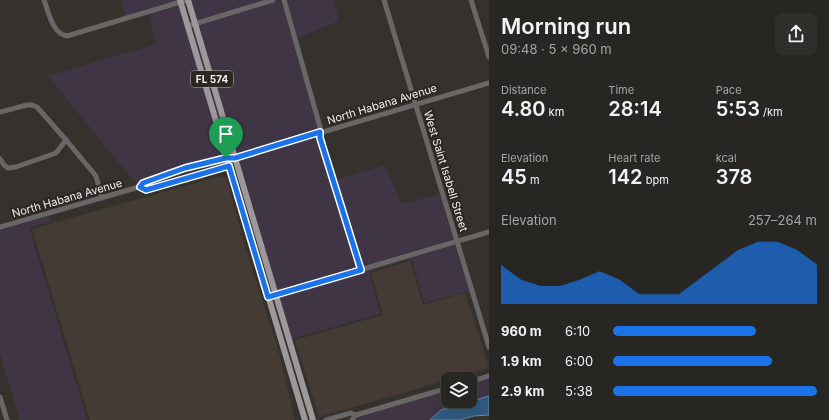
<!DOCTYPE html>
<html lang="en">
<head>
<meta charset="utf-8">
<style>
  body { margin:0; font-family:Inter,sans-serif; background:#302e2a; color:#f1f3f6; height:100vh; display:flex; flex-direction:column; font-size:15px; white-space:nowrap }
  * { box-sizing:border-box; margin:0 }
  p { font-size:13px; color:#a5a5a5 }
  .icon { flex:none; width:22px; height:22px; fill:none; stroke:currentColor; stroke-width:2; stroke-linecap:round; stroke-linejoin:round }
  .map { position:relative; flex:1; overflow:hidden }
  .side { display:flex; flex-direction:column; background:#282622; width:340px }
  .side>* { flex:none }
  .buttons { position:absolute; left:441px; top:372px; display:grid; gap:8px }
  .buttons a { display:grid; place-items:center; width:36px; height:36px; border-radius:8px; background:#282622; box-shadow:0 4px 16px #0002,0 0 0 1px #444340; font-size:20px }
  .pin { position:absolute; display:grid; place-items:center; width:34px; height:34px; color:#fff; margin:-41px -17px; border-radius:50% 50% 50% 0; rotate:-45deg; box-shadow:0 0 4px #0007 }
  .pin .icon { rotate:45deg }
  .round { display:grid; place-items:center; flex:none; width:42px; height:42px; border-radius:8px; background:#302e2a }
  .headline { display:flex; align-items:center; justify-content:space-between; height:68px; padding:0 12px }
  h1 { font-size:22px; font-weight:600; line-height:30px }
  .stats { display:grid; grid-template-columns:repeat(3,1fr); gap:6px; height:68px; padding:4px 12px }
  .stats div { display:grid; align-content:center }
  .stats b { font-size:20px; font-weight:600 }
  .stats small { font-size:11px; font-weight:400 }
  .stats p { font-size:11px }
  .chart { height:112px; padding:8px 12px }
  .chart p { display:flex; justify-content:space-between }
  .chart svg { width:100%; height:72px; margin-top:4px; fill:#1a73e8; opacity:.7 }
  ul { padding:0 12px; list-style:none; font-size:13px }
  li { display:grid; grid-template-columns:64px 48px 1fr; align-items:center; height:30px }
  li i { height:10px; border-radius:5px; background:#1a73e8 }
  main { display:flex; flex:1; min-height:0 }
  .map>svg:first-child { display:block }
  .commercial { fill:#403545 }
  .built { fill:#443c34 }
  .water { fill:#305a81; stroke:#6a86a1 }
  .lines { fill:none; stroke-linecap:round; stroke-linejoin:round }
  .minor { stroke:#686666; stroke-width:5 }
  .major { stroke:#9d9899; stroke-width:6 }
  .route-casing { stroke:#fff; stroke-width:8 }
  .route { stroke:#1a73e8; stroke-width:5 }
  .labels { text-anchor:middle; dominant-baseline:central; stroke-width:4; stroke-linejoin:round; paint-order:stroke }
  .shield { fill:#2b2824; stroke:#b6b3b0; stroke-width:1 }
  .shield-label { font-size:10px; font-weight:bold; fill:#f1eeec }
  .street-label { font-size:11px; fill:#f1eeec; stroke:#2b2824 }
</style>
</head>
<body>
<main>
<div class="map">
<svg width="489" height="420" viewBox="0 0 489 420">
  <rect width="100%" height="100%" fill="#35322e"/>
  <g class="commercial">
    <path d="M 121,0 L 177,0 L 177,1 L 125,16 Z"/>
    <path d="M 190,0 L 265,0 L 197,21 Z"/>
    <path d="M 281,0 L 318,127 L 318,131 L 237,155 L 198,25 Z"/>
    <path d="M 286,0 L 334,0 L 339,21 L 297,38 Z"/>
    <path d="M 179,5 L 223,156 L 175,169 L 142,180 L 137,185 L 48,76 L 156,44 L 149,14 Z"/>
    <path d="M 191,27 L 193,27 L 232,155 L 228,155 Z"/>
    <path d="M 317,136 L 358,268 L 277,292 L 238,159 Z"/>
    <path d="M 384,165 L 402,204 L 440,194 L 454,241 L 363,267 L 336,180 Z"/>
    <path d="M 49,216 L 50,222 L 31,227 L 30,230 L 87,420 L 20,420 L 0,354 L 0,230 Z"/>
    <path d="M 455,245 L 469,291 L 424,303 L 412,260 L 409,259 L 369,272 L 380,314 L 295,338 L 293,342 L 278,296 Z"/>
    <path d="M 489,378 L 489,396 L 441,410 L 430,420 L 357,420 L 364,415 L 448,391 L 448,401 L 470,401 L 470,384 Z"/>
  </g>
  <g class="built">
    <path d="M 221,176 L 227,178 L 233,202 L 247,253 L 279,353 L 295,420 L 90,420 L 32,229 Z"/>
    <path d="M 410,261 L 423,305 L 465,293 L 489,368 L 319,417 L 295,340 L 383,315 L 371,273 Z"/>
  </g>
  <path class="water" d="M 489,396 L 489,415 L 474,416 L 460,420 L 430,420 L 441,410 Z"/>
  <g class="lines">
    <g class="minor">
      <path d="M 44,0 C 49,13 52,33 67,36 L 187,0"/>
      <path d="M 284,0 L 320,127 L 320,138 L 361,270"/>
      <path d="M 384,0 L 489,347"/>
      <path d="M 471,0 L 489,57"/>
      <path d="M 191,25 L 273,0"/>
      <path d="M 0,112 L 27,105 L 32,105 L 37,107 L 66,140 L 56,153 L 16,167 L 8,168 L 4,165 L 0,159"/>
      <path d="M 66,140 L 96,176 L 102,198"/>
      <path d="M 139,187 L 143,183 L 176,171 L 211,162 L 226,158 L 235,158 L 489,83"/>
      <path d="M 0,227 L 139,187 L 146,190 L 229,166 L 231,163"/>
      <path d="M 268,297 L 489,232"/>
      <path d="M 470,382 L 489,376"/>
      <path d="M 0,397 L 7,420"/>
      <path d="M 326,420 L 351,413 L 356,415"/>
      <path d="M 352,420 L 356,415 L 448,388"/>
    </g>
    <g class="major">
      <path d="M 180,0 L 305,420"/>
      <path d="M 188,0 L 313,420"/>
    </g>
  </g>
  <g class="lines">
    <g class="route-casing">
      <path id="route" d="M 320,132 L 320,138 L 361,270 L 268,297 L 229,166 L 146,190 L 140,187 L 143,183 L 185,168 L 226,158 L 235,158 Z"/>
    </g>
    <use href="#route" class="route"/>
  </g>
  <g class="labels">
    <rect class="shield" x="191" y="71" width="42" height="16" rx="3"/>
    <g class="shield-label">
      <text x="212" y="79">FL 574</text>
    </g>
    <g class="street-label">
      <text transform="translate(382 104) rotate(-17)">North Habana Avenue</text>
      <text transform="translate(446 171) rotate(73)">West Saint Isabell Street</text>
      <text transform="translate(67 198) rotate(-16)">North Habana Avenue</text>
    </g>
  </g>
</svg>
<div class="buttons">
<a><svg class="icon" aria-label="layers" viewBox="0 0 24 24"><path d="M12 4l9 5-9 5-9-5zM3 14l9 5 9-5"/></svg></a>
</div>
<div class="pin" style="left:226px;top:158px;background:#1e9e55"><svg class="icon" aria-label="arrive" viewBox="0 0 24 24"><path d="M6 21V4h12l-3 4 3 4H6"/></svg></div>
</div>
<section class="side">
<div class="headline"><div><h1>Morning run</h1><p>09:48 · 5 × 960 m</p></div><a class="round"><svg class="icon" aria-label="share" viewBox="0 0 24 24"><path d="M12 15V3M7 8l5-5 5 5M5 13v7h14v-7"/></svg></a></div>
<div class="stats">
<div><p>Distance</p><b>4.80<small> km</small></b></div>
<div><p>Time</p><b>28:14</b></div>
<div><p>Pace</p><b>5:53<small> /km</small></b></div>
</div>
<div class="stats">
<div><p>Elevation</p><b>45<small> m</small></b></div>
<div><p>Heart rate</p><b>142<small> bpm</small></b></div>
<div><p>kcal</p><b>378</b></div>
</div>
<div class="chart"><p><span>Elevation</span>257–264 m</p>
<svg viewBox="0 0 160 44" preserveAspectRatio="none"><path d="M0 44V20L10 29L20 33L30 33L40 29L50 24L60 29L70 38L80 38L90 38L100 29L110 20L120 11L130 6L140 6L150 11L160 20V44z"/></svg>
</div>
<ul>
<li><b>960 m</b>6:10<i style="width:70%"></i></li>
<li><b>1.9 km</b>6:00<i style="width:78%"></i></li>
<li><b>2.9 km</b>5:38<i style="width:100%"></i></li>
</ul>
</section>
</main>
</body>
</html>
